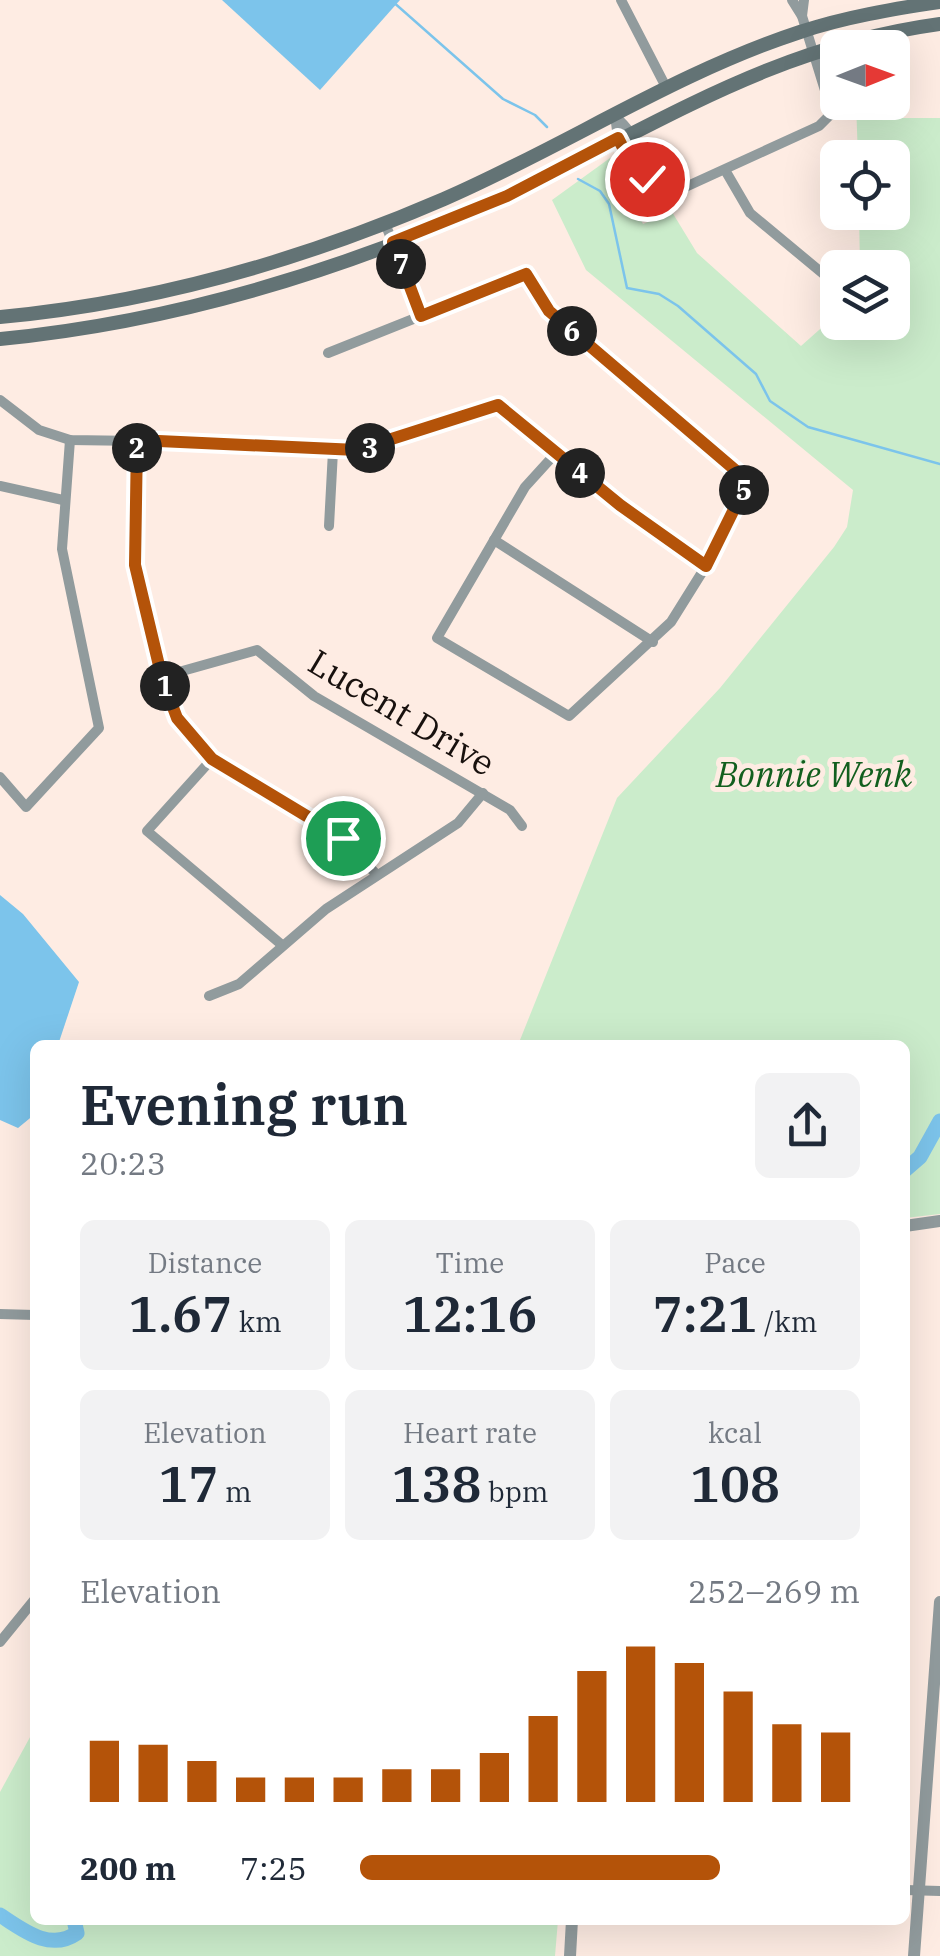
<!DOCTYPE html>
<html lang="en">
<head>
<meta charset="utf-8">
<style>
  body { margin:0; font-family:"IBM Plex Serif",serif; background:#f2f2f3; color:#1f2937; height:100vh; display:flex; flex-direction:column; font-size:38px; white-space:nowrap }
  * { box-sizing:border-box; margin:0 }
  p { font-size:32px; color:#747a83 }
  .icon { flex:none; width:55px; height:55px; fill:none; stroke:currentColor; stroke-width:2; stroke-linecap:round; stroke-linejoin:round }
  .map { position:relative; flex:1; overflow:hidden }
  .details { position:absolute; left:30px; top:1040px; width:880px; height:885px; display:flex; flex-direction:column; background:#fff; border-radius:15px; box-shadow:0 10px 40px #0002 }
  .details>* { flex:none }
  .needle { width:65px; rotate:89deg }
  .buttons { position:absolute; left:820px; top:30px; display:grid; gap:20px }
  .buttons a { display:grid; place-items:center; width:90px; height:90px; border-radius:15px; background:#fff; box-shadow:0 10px 40px #0002; font-size:50px }
  .pin { position:absolute; display:grid; place-items:center; width:85px; height:85px; color:#fff; margin:-42px; border:5px solid #fff; border-radius:50%; box-shadow:0 2px 10px #0007 }
  .km { position:absolute; width:50px; height:50px; margin:-25px; border-radius:50%; background:#222; color:#fff; font-size:28px; line-height:50px; text-align:center }
  .round { display:grid; place-items:center; flex:none; width:105px; height:105px; border-radius:15px; background:#f2f2f3 }
  .headline { display:flex; align-items:center; justify-content:space-between; height:170px; padding:0 50px }
  h1 { font-size:55px; font-weight:600; line-height:75px }
  .figures { display:grid; grid-template-columns:repeat(3,1fr); gap:15px; height:170px; padding:10px 50px }
  .figures div { display:grid; align-content:center; border-radius:15px; background:#f2f2f3; text-align:center }
  .figures b { font-size:50px; font-weight:600 }
  .figures small { font-size:28px; font-weight:400 }
  .figures p { font-size:28px }
  .chart { height:280px; padding:20px 50px }
  .chart p { display:flex; justify-content:space-between }
  .chart svg { width:100%; height:180px; margin-top:10px; stroke:#b45309; stroke-width:6 }
  ul { padding:0 50px; list-style:none; font-size:32px }
  li { display:grid; grid-template-columns:160px 120px 1fr; align-items:center; height:75px }
  li i { height:25px; border-radius:12px; background:#b45309 }
  .map>svg:first-child { display:block }
  .green { fill:#cbeccb }
  .water { fill:#7cc4eb }
  .lines { fill:none; stroke-linecap:round; stroke-linejoin:round }
  .stream { stroke:#7cc4eb; stroke-width:2.5 }
  .river { stroke:#7cc4eb; stroke-width:15 }
  .minor { stroke:#919b9d; stroke-width:10 }
  .tertiary { stroke:#919b9d; stroke-width:12 }
  .secondary { stroke:#637375; stroke-width:14 }
  .route-casing { stroke:#fff; stroke-width:20 }
  .route { stroke:#b45309; stroke-width:12 }
  .labels { text-anchor:middle; dominant-baseline:central; stroke-width:10; stroke-linejoin:round; paint-order:stroke }
  .street-label { font-size:35px; fill:#18110e; stroke:#feece3 }
  .park-label { font-size:35px; font-style:italic; fill:#125f1e; stroke:#feece3 }
</style>
</head>
<body>
<div class="map">
<svg width="940" height="1956" viewBox="0 0 940 1956">
  <rect width="100%" height="100%" fill="#feece3"/>
  <g class="green">
    <path d="M 856,103 L 892,103 L 896,118 L 940,118 L 940,1214 L 905,1218 L 905,1045 L 518,1045 L 617,798 L 720,688 L 834,547 L 847,527 L 853,490 L 586,270 L 552,200 L 610,158 L 643,224 L 672,212 L 697,253 L 801,346 L 837,314 L 838,322 L 892,322 L 892,268 L 860,267 L 859,213 L 892,212 L 892,158 L 858,157 Z"/>
    <path d="M 35,1728 L 35,1920 L 558,1920 L 555,1956 L 0,1956 L 0,1792 Z"/>
  </g>
  <g class="water">
    <path d="M 222,0 L 400,0 L 320,90 Z"/>
    <path d="M 0,895 L 23,914 L 79,982 L 58,1045 L 35,1045 L 35,1114 L 18,1128 L 0,1120 Z"/>
  </g>
  <g class="lines">
    <g class="stream">
      <path d="M 391,0 L 503,99 L 535,115 L 547,127"/>
      <path d="M 578,179 L 600,191 L 609,204 L 627,288 L 659,294 L 678,306 L 756,374 L 770,401 L 808,427 L 940,464"/>
    </g>
    <g class="river">
      <path d="M 905,1170 L 920,1157 L 940,1121"/>
      <path d="M 0,1915 C 23,1930 50,1952 77,1933 L 74,1920"/>
    </g>
    <g class="minor">
      <path d="M 621,0 L 667,89"/>
      <path d="M 802,16 L 804,0"/>
      <path d="M 615,115 L 618,138 L 657,200 L 819,126 L 832,113 L 802,16 L 792,0"/>
      <path d="M 615,116 C 633,133 648,154 647,179"/>
      <path d="M 725,170 L 750,213 L 833,282 L 827,289"/>
      <path d="M 385,223 L 421,316"/>
      <path d="M 328,353 L 526,274 L 549,311 L 748,481 L 706,566 L 671,622 L 569,716 L 437,638 L 525,487 L 555,454"/>
      <path d="M 0,400 L 39,430 L 70,440 L 207,442 L 333,451 L 385,445 L 498,405 L 620,505 L 706,566"/>
      <path d="M 137,440 L 135,565 L 161,677 L 177,718 L 212,759 L 332,827 L 376,874"/>
      <path d="M 0,486 L 63,500"/>
      <path d="M 329,526 L 333,451"/>
      <path d="M 494,540 L 653,642"/>
      <path d="M 161,677 L 257,650 L 314,696 L 510,810 L 522,826"/>
      <path d="M 212,759 L 147,831 L 282,945"/>
      <path d="M 0,777 L 26,807 L 99,728 L 62,549 L 70,440"/>
      <path d="M 209,996 L 239,984 L 326,909 L 458,823 L 483,793"/>
      <path d="M 0,1314 L 35,1315"/>
      <path d="M 0,1642 L 35,1599"/>
      <path d="M 905,1890 L 940,1891"/>
    </g>
    <g class="tertiary">
      <path d="M 905,1226 L 940,1221"/>
      <path d="M 570,1956 L 572,1920"/>
      <path d="M 914,1956 L 940,1602"/>
    </g>
    <g class="secondary">
      <path d="M 0,317 C 153,303 303,260 444,199 C 564,147 675,73 800,32 C 845,17 893,9 940,2"/>
      <path d="M 0,339 C 175,322 348,269 507,196 C 657,126 770,47 940,24"/>
    </g>
  </g>
  <g class="lines">
    <g class="route-casing">
      <path id="route" d="M 343,838 L 212,759 L 177,718 L 162,678 L 135,565 L 137,440 L 357,450 L 498,405 L 620,505 L 706,566 L 748,481 L 549,311 L 526,274 L 421,316 L 393,242 L 507,196 L 618,138 L 636,173 L 647,179"/>
    </g>
    <use href="#route" class="route"/>
  </g>
  <g class="labels">
    <g class="street-label">
      <text transform="translate(402 712) rotate(31)">Lucent Drive</text>
    </g>
    <g class="park-label">
      <text x="814" y="774">Bonnie Wenk</text>
    </g>
  </g>
</svg>
<div class="buttons">
<a><svg class="needle" viewBox="-14 -14 28 28"><path d="M0-13l5 13h-10z" fill="#e53935"/><path d="M0 13l5-13h-10z" fill="#747a83"/></svg></a>
<a><svg class="icon" aria-label="locate" viewBox="0 0 24 24"><circle cx="12" cy="12" r="6"/><path d="M12 2v4M12 18v4M2 12h4M18 12h4"/></svg></a>
<a><svg class="icon" aria-label="layers" viewBox="0 0 24 24"><path d="M12 4l9 5-9 5-9-5zM3 14l9 5 9-5"/></svg></a>
</div>
<div class="pin" style="left:343px;top:838px;background:#1e9e55"><svg class="icon" aria-label="arrive" viewBox="0 0 24 24"><path d="M6 21V4h12l-3 4 3 4H6"/></svg></div>
<div class="pin" style="left:647px;top:179px;background:#d93025"><svg class="icon" aria-label="check" viewBox="0 0 24 24"><path d="M5 12l5 5 9-10"/></svg></div>
<b class="km" style="left:165px;top:686px">1</b>
<b class="km" style="left:137px;top:448px">2</b>
<b class="km" style="left:370px;top:448px">3</b>
<b class="km" style="left:580px;top:473px">4</b>
<b class="km" style="left:744px;top:490px">5</b>
<b class="km" style="left:572px;top:331px">6</b>
<b class="km" style="left:401px;top:264px">7</b>
<section class="details">
<div class="headline"><div><h1>Evening run</h1><p>20:23</p></div><a class="round"><svg class="icon" aria-label="share" viewBox="0 0 24 24"><path d="M12 15V3M7 8l5-5 5 5M5 13v7h14v-7"/></svg></a></div>
<div class="figures">
<div><p>Distance</p><b>1.67<small> km</small></b></div>
<div><p>Time</p><b>12:16</b></div>
<div><p>Pace</p><b>7:21<small> /km</small></b></div>
</div>
<div class="figures">
<div><p>Elevation</p><b>17<small> m</small></b></div>
<div><p>Heart rate</p><b>138<small> bpm</small></b></div>
<div><p>kcal</p><b>108</b></div>
</div>
<div class="chart"><p><span>Elevation</span>252–269 m</p>
<svg viewBox="0 0 160 44" preserveAspectRatio="none"><path d="M5 44V29M15 44V30M25 44V34M35 44V38M45 44V38M55 44V38M65 44V36M75 44V36M85 44V32M95 44V23M105 44V12M115 44V6M125 44V10M135 44V17M145 44V25M155 44V27"/></svg>
</div>
<ul>
<li><b>200 m</b>7:25<i style="width:72%"></i></li>
</ul>
</section>
</div>
</body>
</html>
